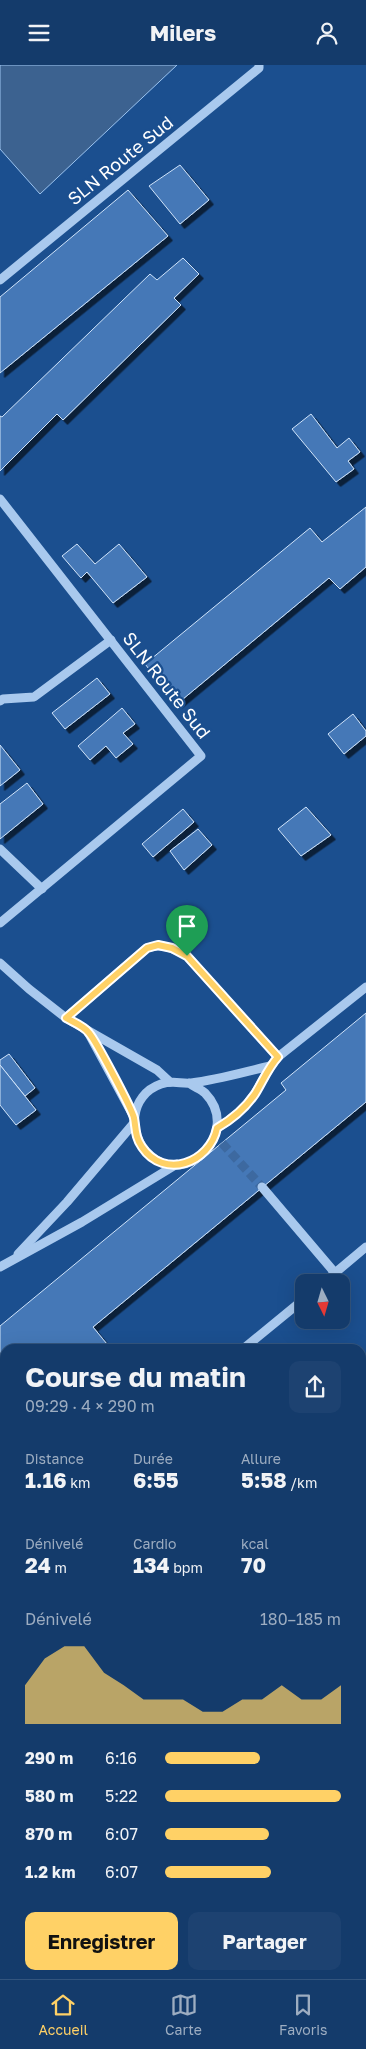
<!DOCTYPE html>
<html lang="fr">
<head>
<meta charset="utf-8">
<style>
  body { margin:0; font-family:"Golos Text",sans-serif; background:#1d4271; color:#f1f3f6; height:100vh; display:flex; flex-direction:column; font-size:19px; white-space:nowrap }
  * { box-sizing:border-box; margin:0 }
  p { font-size:16px; color:#9dadc1 }
  .icon { flex:none; width:28px; height:28px; fill:none; stroke:currentColor; stroke-width:2; stroke-linecap:round; stroke-linejoin:round }
  .map { position:relative; flex:1; overflow:hidden }
  .panel { position:absolute; left:0px; top:1279px; width:366px; height:636px; display:flex; flex-direction:column; background:#143b6b; border-radius:15px 15px 0 0; box-shadow:0 5px 20px #0002,0 0 0 1px #33557e }
  .panel>* { flex:none }
  .needle { width:32px; rotate:175deg }
  .fabs { position:absolute; left:295px; top:1209px; display:grid; gap:10px }
  .fabs a { display:grid; place-items:center; width:55px; height:55px; border-radius:10px; background:#143b6b; box-shadow:0 5px 20px #0002,0 0 0 1px #33557e; font-size:25px }
  .pin { position:absolute; display:grid; place-items:center; width:42px; height:42px; color:#fff; margin:-51px -21px; border-radius:50% 50% 50% 0; rotate:-45deg; box-shadow:0 0 5px #0007 }
  .pin .icon { rotate:45deg }
  .round { display:grid; place-items:center; flex:none; width:52px; height:52px; border-radius:10px; background:#1d4271 }
  .head { display:flex; align-items:center; justify-content:space-between; height:85px; padding:0 25px }
  h1 { font-size:28px; font-weight:700; line-height:38px }
  .figures { display:grid; grid-template-columns:repeat(3,1fr); gap:8px; height:85px; padding:5px 25px }
  .figures div { display:grid; align-content:center }
  .figures b { font-size:21px; font-weight:700 }
  .figures small { font-size:14px; font-weight:400 }
  .figures p { font-size:14px }
  .chart { height:140px; padding:10px 25px }
  .chart p { display:flex; justify-content:space-between }
  .chart svg { width:100%; height:90px; margin-top:5px; fill:#ffd166; opacity:.7 }
  .primary-button { display:flex; gap:10px; margin-top:auto; padding:10px 25px }
  .primary-button a { flex:1; height:58px; border-radius:10px; background:#ffd166; color:#111; font-size:20px; font-weight:700; line-height:58px; text-align:center }
  .primary-button a+a { background:#1d4271; color:#f1f3f6 }
  ul { padding:0 25px; list-style:none; font-size:16px }
  li { display:grid; grid-template-columns:80px 60px 1fr; align-items:center; height:38px }
  li i { height:12px; border-radius:6px; background:#ffd166 }
  header { display:flex; justify-content:space-between; align-items:center; height:65px; padding:0 25px; background:#143b6b; font-size:22px; font-weight:700 }
  .menu { display:flex; justify-content:space-around; align-items:center; height:70px; border-top:1px solid #33557e; background:#143b6b; font-size:14px; color:#9dadc1 }
  .menu a { display:grid; justify-items:center; gap:2px }
  .menu .selected { color:#ffd166 }
  .map>svg:first-child { display:block }
  .water { fill:#3c6290; stroke:#9cc4f0 }
  .building { fill:#4478b7; stroke:#cfe3fa; filter:url(#shadow) }
  .lines { fill:none; stroke-linecap:round; stroke-linejoin:round }
  .minor-tunnel { stroke:#3d69a0; stroke-width:9; stroke-dasharray:9 4.5; stroke-linecap:butt }
  .minor { stroke:#a9c9ee; stroke-width:9 }
  .route-casing { stroke:#fff; stroke-width:10 }
  .route { stroke:#ffd166; stroke-width:6 }
  .labels { text-anchor:middle; dominant-baseline:central; stroke-width:4.5; stroke-linejoin:round; paint-order:stroke }
  .street-label { font-size:18px; fill:#fff; stroke:#1b4f8f }
</style>
</head>
<body>
<header><svg class="icon" aria-label="menu" viewBox="0 0 24 24"><path d="M4 6h16M4 12h16M4 18h16"/></svg>Milers<svg class="icon" aria-label="person" viewBox="0 0 24 24"><circle cx="12" cy="8" r="4"/><path d="M4 21q1-7 8-7t8 7"/></svg></header>
<div class="map">
<svg width="366" height="1914" viewBox="0 0 366 1914">
  <defs>
    <filter id="shadow"><feDropShadow dx="4.5" dy="4.5" stdDeviation="0" flood-color="#0009"/></filter>
  </defs>
  <rect width="100%" height="100%" fill="#1b4f8f"/>
  <path class="water" d="M 0,0 L 177,0 L 40,129 L 0,84 Z"/>
  <g class="building">
    <path d="M 180,100 L 209,135 L 180,159 L 149,121 Z"/>
    <path d="M 128,125 L 168,171 L 0,308 L 0,232 Z"/>
    <path d="M 183,193 L 199,209 L 174,233 L 181,240 L 63,355 L 57,349 L 0,406 L 0,351 L 2,352 L 150,209 L 157,215 Z"/>
    <path d="M 311,349 L 337,383 L 349,373 L 360,387 L 348,396 L 354,404 L 336,417 L 292,364 Z"/>
    <path d="M 366,442 L 366,502 L 340,524 L 329,513 L 177,639 L 145,599 L 310,463 L 322,477 Z"/>
    <path d="M 77,479 L 95,499 L 119,479 L 147,512 L 113,538 L 87,507 L 81,513 L 62,491 Z"/>
    <path d="M 97,613 L 110,629 L 65,664 L 52,648 Z"/>
    <path d="M 122,643 L 135,659 L 123,668 L 133,679 L 116,693 L 106,681 L 90,695 L 78,681 Z"/>
    <path d="M 353,649 L 366,666 L 366,671 L 344,689 L 328,669 Z"/>
    <path d="M 0,680 L 20,705 L 0,721 Z"/>
    <path d="M 27,718 L 43,739 L 0,774 L 0,739 Z"/>
    <path d="M 306,742 L 331,770 L 301,791 L 278,764 Z"/>
    <path d="M 183,744 L 194,757 L 153,792 L 142,779 Z"/>
    <path d="M 198,764 L 212,780 L 184,805 L 170,786 Z"/>
    <path d="M 366,948 L 366,1037 L 93,1262 L 111,1284 L 5,1284 L 5,1339 L 0,1333 L 0,1261 L 286,1025 L 281,1018 Z"/>
    <path d="M 9,989 L 35,1023 L 25,1031 L 0,1000 L 0,995 Z"/>
    <path d="M 0,1000 L 36,1045 L 16,1060 L 0,1040 Z"/>
    <path d="M 366,1468 L 366,1494 L 361,1489 L 361,1472 Z"/>
    <path d="M 5,1576 L 5,1613 L 0,1607 L 0,1580 Z"/>
    <path d="M 5,1669 L 5,1694 L 0,1688 L 0,1673 Z"/>
  </g>
  <g class="lines">
    <path class="minor-tunnel" d="M 222,1078 L 262,1122"/>
    <g class="minor">
      <path d="M 0,215 L 259,3 L 259,0"/>
      <path d="M 0,434 L 201,691 L 0,858"/>
      <path d="M 0,636 L 3,634 L 34,632 L 111,575"/>
      <path d="M 0,784 L 42,824"/>
      <path d="M 0,898 L 29,924 L 66,953 L 157,1005 L 170,1017"/>
      <path d="M 66,953 L 147,883 C 163,878 173,883 187,891 L 278,992"/>
      <path d="M 88,967 L 134,1052"/>
      <path d="M 189,1018 C 194,1022 201,1024 205,1028 C 242,1066 187,1124 150,1090 C 127,1070 129,1030 161,1019 C 173,1015 181,1019 191,1018 C 217,1015 244,1007 270,1001"/>
      <path d="M 217,1063 C 231,1055 246,1042 255,1028 C 263,1016 268,1003 278,992 L 366,922"/>
      <path d="M 262,1122 L 335,1208"/>
      <path d="M 18,1189 L 67,1137 L 134,1058"/>
      <path d="M 0,1202 L 82,1157 L 177,1099"/>
      <path d="M 323,1218 L 366,1182"/>
      <path d="M 243,1284 L 304,1234"/>
      <path d="M 0,1485 L 5,1481"/>
      <path d="M 361,1563 L 366,1565"/>
      <path d="M 366,1572 L 363,1585 L 366,1589"/>
      <path d="M 0,1627 L 5,1633"/>
      <path d="M 0,1663 L 5,1659"/>
      <path d="M 144,1910 L 147,1914"/>
      <path d="M 312,1910 L 344,1914"/>
      <path d="M 111,1914 L 112,1913"/>
      <path d="M 276,1914 L 288,1910"/>
    </g>
  </g>
  <g class="lines">
    <g class="route-casing">
      <path id="route" d="M 158,880 L 172,883 L 187,891 L 278,992 C 268,1003 263,1016 255,1029 C 246,1042 231,1055 217,1063 C 210,1098 164,1115 142,1082 C 135,1072 136,1064 134,1053 C 132,1044 96,976 89,968 C 84,961 73,957 66,953 L 147,883 Z"/>
    </g>
    <use href="#route" class="route"/>
  </g>
  <g class="labels">
    <g class="street-label">
      <text transform="translate(120 95) rotate(-39)">SLN Route Sud</text>
      <text transform="translate(167 620) rotate(52)">SLN Route Sud</text>
    </g>
  </g>
</svg>
<div class="fabs">
<a><svg class="needle" viewBox="-14 -14 28 28"><path d="M0-13l5 13h-10z" fill="#e53935"/><path d="M0 13l5-13h-10z" fill="#9dadc1"/></svg></a>
</div>
<div class="pin" style="left:187px;top:891px;background:#1e9e55"><svg class="icon" aria-label="arrive" viewBox="0 0 24 24"><path d="M6 21V4h12l-3 4 3 4H6"/></svg></div>
<section class="panel">
<div class="head"><div><h1>Course du matin</h1><p>09:29 · 4 × 290 m</p></div><a class="round"><svg class="icon" aria-label="share" viewBox="0 0 24 24"><path d="M12 15V3M7 8l5-5 5 5M5 13v7h14v-7"/></svg></a></div>
<div class="figures">
<div><p>Distance</p><b>1.16<small> km</small></b></div>
<div><p>Durée</p><b>6:55</b></div>
<div><p>Allure</p><b>5:58<small> /km</small></b></div>
</div>
<div class="figures">
<div><p>Dénivelé</p><b>24<small> m</small></b></div>
<div><p>Cardio</p><b>134<small> bpm</small></b></div>
<div><p>kcal</p><b>70</b></div>
</div>
<div class="chart"><p><span>Dénivelé</span>180–185 m</p>
<svg viewBox="0 0 160 44" preserveAspectRatio="none"><path d="M0 44V25L10 12L20 6L30 6L40 19L50 25L60 32L70 32L80 32L90 38L100 38L110 32L120 32L130 25L140 32L150 32L160 25V44z"/></svg>
</div>
<ul>
<li><b>290 m</b>6:16<i style="width:54%"></i></li>
<li><b>580 m</b>5:22<i style="width:100%"></i></li>
<li><b>870 m</b>6:07<i style="width:59%"></i></li>
<li><b>1.2 km</b>6:07<i style="width:60%"></i></li>
</ul>
<div class="primary-button"><a>Enregistrer</a><a>Partager</a></div>
</section>
</div>
<nav class="menu">
<a class="selected"><svg class="icon" aria-label="home" viewBox="0 0 24 24"><path d="M3 11l9-7 9 7M6 9v11h12V9"/></svg>Accueil</a>
<a><svg class="icon" aria-label="map" viewBox="0 0 24 24"><path d="M3 6l6-2 6 2 6-2v14l-6 2-6-2-6 2zM9 4v14M15 6v14"/></svg>Carte</a>
<a><svg class="icon" aria-label="saved" viewBox="0 0 24 24"><path d="M7 4h10v16l-5-4-5 4z"/></svg>Favoris</a>
</nav>
</body>
</html>
